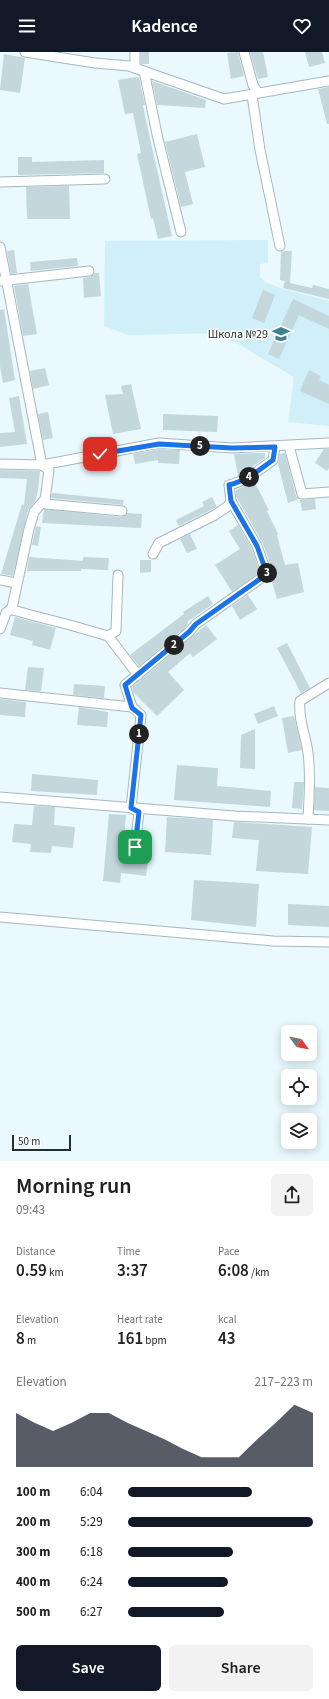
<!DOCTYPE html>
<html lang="en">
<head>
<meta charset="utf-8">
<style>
  body { margin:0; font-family:"Source Sans 3",sans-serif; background:#f2f2f2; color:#202124; height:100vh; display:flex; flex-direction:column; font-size:15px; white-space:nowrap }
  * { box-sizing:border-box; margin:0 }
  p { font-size:13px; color:#757577 }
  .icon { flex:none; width:22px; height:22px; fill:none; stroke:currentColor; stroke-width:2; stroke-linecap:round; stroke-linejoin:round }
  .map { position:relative; height:1109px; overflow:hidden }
  .panel { display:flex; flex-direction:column; background:#fff; flex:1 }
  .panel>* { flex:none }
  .needle { width:26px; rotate:123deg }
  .tools { position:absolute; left:281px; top:973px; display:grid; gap:8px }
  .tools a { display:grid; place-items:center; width:36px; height:36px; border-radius:6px; background:#fff; box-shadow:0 2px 10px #0003; font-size:20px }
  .scale { position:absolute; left:12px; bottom:10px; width:59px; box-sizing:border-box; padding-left:4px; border:2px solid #262e30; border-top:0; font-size:11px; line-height:14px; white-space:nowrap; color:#262e30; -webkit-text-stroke:3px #fff; paint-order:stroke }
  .pin { position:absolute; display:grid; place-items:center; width:34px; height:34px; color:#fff; margin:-17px; border-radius:8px; box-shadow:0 2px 6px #0006 }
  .km { position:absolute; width:20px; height:20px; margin:-10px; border-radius:50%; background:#222; color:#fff; font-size:11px; line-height:20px; text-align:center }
  .round { display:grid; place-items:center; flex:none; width:42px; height:42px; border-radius:6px; background:#f2f2f2 }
  .overview { display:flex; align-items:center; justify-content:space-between; height:68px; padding:0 16px }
  h1 { font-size:22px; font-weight:600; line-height:30px }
  .figures { display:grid; grid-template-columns:repeat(3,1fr); gap:6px; height:68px; padding:4px 16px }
  .figures div { display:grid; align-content:center }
  .figures b { font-size:17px; font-weight:600 }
  .figures small { font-size:11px; font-weight:400 }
  .figures p { font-size:11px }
  .chart { height:112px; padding:8px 16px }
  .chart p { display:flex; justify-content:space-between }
  .chart svg { width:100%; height:72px; margin-top:4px; fill:#111827; opacity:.7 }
  .cta { display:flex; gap:8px; margin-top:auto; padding:8px 16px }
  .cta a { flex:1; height:46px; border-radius:6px; background:#111827; color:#fff; font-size:16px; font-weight:600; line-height:46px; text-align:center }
  .cta a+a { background:#f2f2f2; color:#202124 }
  ul { padding:0 16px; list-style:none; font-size:13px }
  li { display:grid; grid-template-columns:64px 48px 1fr; align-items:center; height:30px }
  li i { height:10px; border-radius:5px; background:#111827 }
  header { display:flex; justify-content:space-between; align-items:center; height:52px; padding:0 16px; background:#111827; color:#fff; font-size:18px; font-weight:600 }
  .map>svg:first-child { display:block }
  .built { fill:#d1eff8 }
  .building { fill:#c3d7dc }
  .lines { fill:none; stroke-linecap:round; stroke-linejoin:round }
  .street-casing { stroke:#a4b8bd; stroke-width:11 }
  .street { stroke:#fff; stroke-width:9 }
  .route-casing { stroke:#fff; stroke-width:8 }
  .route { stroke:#1a73e8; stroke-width:5 }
  .labels { text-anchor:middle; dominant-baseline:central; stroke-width:3; stroke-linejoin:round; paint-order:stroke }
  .poi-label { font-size:12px; fill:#262e30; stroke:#fff; text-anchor:end }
</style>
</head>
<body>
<header><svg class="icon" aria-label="menu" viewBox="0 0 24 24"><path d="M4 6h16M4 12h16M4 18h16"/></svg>Kadence<svg class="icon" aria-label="heart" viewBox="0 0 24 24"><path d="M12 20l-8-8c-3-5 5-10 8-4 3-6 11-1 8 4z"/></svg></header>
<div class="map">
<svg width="329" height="1109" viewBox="0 0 329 1109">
  <rect width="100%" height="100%" fill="#e9f9fe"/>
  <path class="built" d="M 268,188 L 268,211 L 260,212 L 260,225 L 265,230 L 280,236 L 329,249 L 329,374 L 288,370 L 294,325 L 233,289 L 232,281 L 128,283 L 104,274 L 105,189 Z"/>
  <g class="building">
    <rect x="141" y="0" width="8" height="12"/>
    <path d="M 238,0 L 244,24 L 231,27 L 227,1 Z"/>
    <path d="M 250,0 L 263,0 L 268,25 L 258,27 Z"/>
    <path d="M 305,0 L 322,0 L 325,11 L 309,15 Z"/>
    <path d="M 4,2 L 25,6 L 20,41 L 0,38 Z"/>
    <path d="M 136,25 L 139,26 L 145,53 L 143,53 L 145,64 L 172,184 L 158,187 L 153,166 L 151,167 L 137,102 L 141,101 L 133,61 L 125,62 L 118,28 Z"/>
    <path d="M 152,29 L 206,48 L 205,56 L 157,53 Z"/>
    <path d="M 329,35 L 329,72 L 327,72 L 318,37 Z"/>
    <path d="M 197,82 L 205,115 L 185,120 L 193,152 L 181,155 L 165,90 Z"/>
    <path d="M 18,105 L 32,105 L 32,110 L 104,108 L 104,121 L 18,123 Z"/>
    <path d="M 69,134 L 70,167 L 27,167 L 26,135 Z"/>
    <path d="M 14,198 L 17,221 L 11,222 L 7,199 Z"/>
    <path d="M 284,199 L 292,199 L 290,231 L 312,236 L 313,233 L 329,237 L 329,247 L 283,236 L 285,229 L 280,228 L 281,200 Z"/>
    <path d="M 77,206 L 78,214 L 31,219 L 30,210 Z"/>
    <path d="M 95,221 L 99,221 L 101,244 L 84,246 L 83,226 L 90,225 Z"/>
    <path d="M 28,232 L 37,282 L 23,284 L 14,234 Z"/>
    <path d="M 263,238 L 275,243 L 264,271 L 252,266 Z"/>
    <path d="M 293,247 L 329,264 L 329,277 L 299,263 L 279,307 L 268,302 Z"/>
    <path d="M 4,257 L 15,328 L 3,331 L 0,314 L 0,258 Z"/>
    <path d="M 45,316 L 49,333 L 33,337 L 30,319 Z"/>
    <path d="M 309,318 L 321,324 L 319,328 L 329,333 L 329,352 L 300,339 Z"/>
    <path d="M 131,332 L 141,377 L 113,382 L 105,343 L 123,342 L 121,334 Z"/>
    <path d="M 19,344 L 27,392 L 0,395 L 0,381 L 15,380 L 9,346 Z"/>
    <path d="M 48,360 L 53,386 L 43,388 L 38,362 Z"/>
    <path d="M 163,362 L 218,364 L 217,380 L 163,378 Z"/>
    <path d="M 159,397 L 180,398 L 179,412 L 158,411 L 158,408 L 135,412 L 133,402 Z"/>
    <path d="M 324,397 L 329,397 L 329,416 L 327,419 L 315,411 Z"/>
    <path d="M 265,401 L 265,406 L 238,424 L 234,402 Z"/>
    <path d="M 285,401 L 296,444 L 299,447 L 288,451 L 278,412 L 280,402 Z"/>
    <path d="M 0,418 L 40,419 L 38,438 L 35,450 L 28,458 L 13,524 L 1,522 L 22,452 L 24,453 L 27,427 L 0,426 Z"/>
    <path d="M 254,429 L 269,458 L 267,459 L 278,482 L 277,483 L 285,513 L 298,511 L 304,540 L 277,547 L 271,526 L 273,520 L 263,492 L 236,444 L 236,438 Z"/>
    <path d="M 52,441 L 124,448 L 123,453 L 51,446 Z"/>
    <path d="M 212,445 L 217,455 L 179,474 L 176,468 L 204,454 L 202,450 Z"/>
    <path d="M 315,447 L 316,457 L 302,459 L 300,448 Z"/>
    <path d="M 44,457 L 121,465 L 127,461 L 142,462 L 141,476 L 42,471 Z"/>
    <path d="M 238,473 L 252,497 L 260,520 L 232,540 L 215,513 L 240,497 L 229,479 Z"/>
    <path d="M 36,474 L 41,475 L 38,494 L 32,493 Z"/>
    <path d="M 190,482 L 197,497 L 187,501 L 180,487 Z"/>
    <path d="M 29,505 L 83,509 L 83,505 L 109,506 L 108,518 L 81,517 L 81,519 L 27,519 Z"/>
    <path d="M 140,508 L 151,508 L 151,520 L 140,521 Z"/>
    <path d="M 248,543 L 257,557 L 240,568 L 232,554 Z"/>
    <path d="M 208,544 L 213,552 L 187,570 L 188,572 L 185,576 L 139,614 L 130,603 L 184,562 L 183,560 Z"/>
    <path d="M 15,565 L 56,576 L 50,598 L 32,593 L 33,589 L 10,583 Z"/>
    <path d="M 206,573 L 217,587 L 193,605 L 190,601 L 168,620 L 184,638 L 157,664 L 134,641 L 132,635 Z"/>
    <path d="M 287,591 L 310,636 L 301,641 L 277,596 Z"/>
    <path d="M 28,615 L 44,616 L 41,639 L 25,638 Z"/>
    <path d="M 74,632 L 105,634 L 104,646 L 73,643 Z"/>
    <path d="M 0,647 L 26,650 L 25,665 L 0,663 Z"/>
    <path d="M 274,654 L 278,664 L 258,672 L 254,662 Z"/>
    <path d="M 79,655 L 108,660 L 107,675 L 77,673 Z"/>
    <path d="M 294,664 L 302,698 L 288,701 L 282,666 Z"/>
    <path d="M 255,677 L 255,717 L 240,716 L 241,683 Z"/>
    <path d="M 177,713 L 218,716 L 217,734 L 271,739 L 270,755 L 174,748 Z"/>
    <path d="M 32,722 L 98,728 L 97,743 L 31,739 Z"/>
    <path d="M 294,730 L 304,730 L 302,757 L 292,756 Z"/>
    <path d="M 315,735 L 329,736 L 329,759 L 314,758 Z"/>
    <path d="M 34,754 L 55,755 L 54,773 L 75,775 L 73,796 L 52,794 L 51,801 L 30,800 L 31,792 L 12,790 L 14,772 L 32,773 Z"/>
    <path d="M 109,762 L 126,763 L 123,797 L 130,798 L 134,801 L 139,799 L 149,800 L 146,824 L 121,821 L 120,831 L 103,829 Z"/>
    <path d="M 167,765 L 213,768 L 211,803 L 165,800 Z"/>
    <path d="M 234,770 L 312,775 L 308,822 L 256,819 L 259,788 L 232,786 Z"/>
    <path d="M 194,828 L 259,832 L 256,875 L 191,868 Z"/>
    <path d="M 288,852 L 329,854 L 329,875 L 288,873 Z"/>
  </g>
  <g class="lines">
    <g class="street-casing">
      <g id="street">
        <path d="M 25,0 L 95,11 L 129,14 L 224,47 L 329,29"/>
        <path d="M 135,0 L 135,16"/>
        <path d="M 244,0 L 253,33 L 258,41"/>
        <path d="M 144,19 L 158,87 L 181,180"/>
        <path d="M 252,43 L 260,98 L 280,194"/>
        <path d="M 0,130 L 105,127"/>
        <path d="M 0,195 L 42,413 L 49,418 L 45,447 L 34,460 L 29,477 L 12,556 L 13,558 L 31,563 L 70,573 L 108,584 L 138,623"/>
        <path d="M 0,229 L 89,219"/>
        <path d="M 289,394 L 302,442 L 329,440"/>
        <path d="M 0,412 L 42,413 L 159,391 L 232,396 L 329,391"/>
        <path d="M 45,447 L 46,452 L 122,459"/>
        <path d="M 153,502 L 159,491 L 215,463 L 228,454 L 231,449 L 229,433 C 246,429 259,418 273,408 L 275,395"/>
        <path d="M 0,528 L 16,531"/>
        <path d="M 0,577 L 6,561 L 12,556"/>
        <path d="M 108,584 L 116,579 L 118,523"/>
        <path d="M 0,641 L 132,655 L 125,633 L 189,580 L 196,572 L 267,522 L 257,494 L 231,449"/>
        <path d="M 132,655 L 141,663 L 131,756 L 139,760 L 135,795"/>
        <path d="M 0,745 L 234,764 L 329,768"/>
        <path d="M 308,767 C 309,745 311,723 308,701 C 306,684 298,668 300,649 L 329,631"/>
        <path d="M 0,865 L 273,889 L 329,890"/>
      </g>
    </g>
    <use href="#street" class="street"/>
  </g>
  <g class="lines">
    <g class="route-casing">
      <path id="route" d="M 100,402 L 159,392 L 232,396 L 275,395 L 273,408 C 259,418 246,429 229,433 L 231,449 L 257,494 L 267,522 L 196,572 L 189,580 L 125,633 L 132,656 L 141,663 L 131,756 L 139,760 L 135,795"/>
    </g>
    <use href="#route" class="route"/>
  </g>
  <defs>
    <g id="school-bare" transform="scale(1.38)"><path d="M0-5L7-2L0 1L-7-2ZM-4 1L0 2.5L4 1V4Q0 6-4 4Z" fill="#3f8192" stroke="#fff" stroke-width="2.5" paint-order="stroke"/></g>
  </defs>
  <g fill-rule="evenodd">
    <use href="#school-bare" x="281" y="282"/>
  </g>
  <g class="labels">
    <g class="poi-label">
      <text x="268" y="282">Школа №29</text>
    </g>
  </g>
</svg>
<div class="tools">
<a><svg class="needle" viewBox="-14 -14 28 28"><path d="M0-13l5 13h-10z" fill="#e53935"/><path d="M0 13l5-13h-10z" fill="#757577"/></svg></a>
<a><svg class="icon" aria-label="locate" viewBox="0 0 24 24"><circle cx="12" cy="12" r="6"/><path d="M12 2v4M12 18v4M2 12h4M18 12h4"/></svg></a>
<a><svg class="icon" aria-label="layers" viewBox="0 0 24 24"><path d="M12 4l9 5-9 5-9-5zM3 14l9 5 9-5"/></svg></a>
</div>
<div class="scale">50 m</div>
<div class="pin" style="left:135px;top:795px;background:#1e9e55"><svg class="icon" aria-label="arrive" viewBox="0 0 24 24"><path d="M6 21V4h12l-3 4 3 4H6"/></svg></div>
<div class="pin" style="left:100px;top:402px;background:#d93025"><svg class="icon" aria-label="check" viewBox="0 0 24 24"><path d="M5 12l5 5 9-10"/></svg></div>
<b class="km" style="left:139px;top:682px">1</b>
<b class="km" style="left:174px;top:593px">2</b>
<b class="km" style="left:267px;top:521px">3</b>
<b class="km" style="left:249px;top:425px">4</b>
<b class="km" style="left:200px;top:394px">5</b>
</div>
<section class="panel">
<div class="overview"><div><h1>Morning run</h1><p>09:43</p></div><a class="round"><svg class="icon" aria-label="share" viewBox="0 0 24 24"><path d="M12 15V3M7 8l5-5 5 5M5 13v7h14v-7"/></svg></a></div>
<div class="figures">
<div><p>Distance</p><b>0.59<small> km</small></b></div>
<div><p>Time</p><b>3:37</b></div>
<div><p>Pace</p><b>6:08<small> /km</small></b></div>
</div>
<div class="figures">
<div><p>Elevation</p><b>8<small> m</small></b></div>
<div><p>Heart rate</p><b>161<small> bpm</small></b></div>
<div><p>kcal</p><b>43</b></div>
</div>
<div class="chart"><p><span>Elevation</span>217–223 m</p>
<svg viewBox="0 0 160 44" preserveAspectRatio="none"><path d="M0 44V11L10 17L20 22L30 17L40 11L50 11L60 17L70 22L80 27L90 33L100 38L110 38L120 38L130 27L140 17L150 6L160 11V44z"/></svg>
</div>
<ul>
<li><b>100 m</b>6:04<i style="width:67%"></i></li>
<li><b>200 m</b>5:29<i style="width:100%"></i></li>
<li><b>300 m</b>6:18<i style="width:57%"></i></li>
<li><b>400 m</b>6:24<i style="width:54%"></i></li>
<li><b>500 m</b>6:27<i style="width:52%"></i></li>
</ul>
<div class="cta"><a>Save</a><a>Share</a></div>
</section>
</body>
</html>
